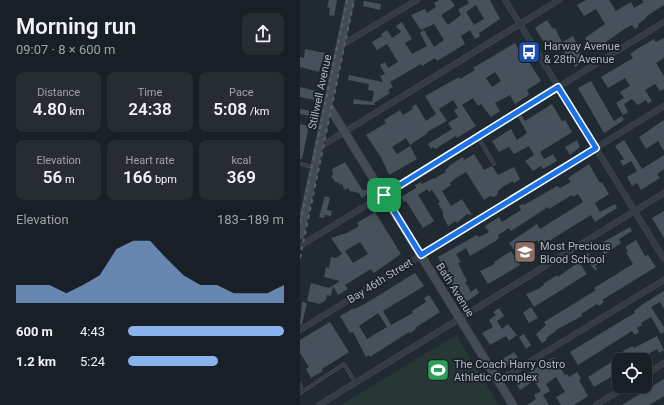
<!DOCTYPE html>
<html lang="en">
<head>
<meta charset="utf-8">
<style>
  body { margin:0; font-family:Roboto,sans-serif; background:#262c32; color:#f1f3f6; height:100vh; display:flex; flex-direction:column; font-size:15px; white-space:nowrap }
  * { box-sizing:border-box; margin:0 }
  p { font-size:13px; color:#9fa2a7 }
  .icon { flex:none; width:22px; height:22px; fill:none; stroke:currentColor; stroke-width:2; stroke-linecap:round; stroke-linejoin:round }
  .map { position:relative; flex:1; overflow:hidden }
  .side { display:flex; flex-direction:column; background:#191f26; width:300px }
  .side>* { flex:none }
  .controls { position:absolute; left:312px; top:353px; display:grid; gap:8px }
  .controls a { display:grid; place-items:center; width:40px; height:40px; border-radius:8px; background:#191f26; box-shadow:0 1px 3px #0004,0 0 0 1px #373d43; font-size:20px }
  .pin { position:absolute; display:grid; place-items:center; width:34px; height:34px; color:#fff; margin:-17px; border-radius:8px; box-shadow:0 2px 6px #0006 }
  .round { display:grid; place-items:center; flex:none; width:42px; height:42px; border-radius:8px; background:#262c32 }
  .head { display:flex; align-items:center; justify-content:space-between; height:68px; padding:0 16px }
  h1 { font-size:22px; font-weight:600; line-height:30px }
  .stats { display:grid; grid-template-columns:repeat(3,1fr); gap:6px; height:68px; padding:4px 16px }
  .stats div { display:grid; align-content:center; border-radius:8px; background:#262c32; text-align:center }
  .stats b { font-size:17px; font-weight:600 }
  .stats small { font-size:11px; font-weight:400 }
  .stats p { font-size:11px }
  .chart { height:112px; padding:8px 16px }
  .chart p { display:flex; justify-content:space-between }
  .chart svg { width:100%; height:72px; margin-top:4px; fill:#88b3ec; opacity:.7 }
  ul { padding:0 16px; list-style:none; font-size:13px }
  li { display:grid; grid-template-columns:64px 48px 1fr; align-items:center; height:30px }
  li i { height:10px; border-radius:5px; background:#88b3ec }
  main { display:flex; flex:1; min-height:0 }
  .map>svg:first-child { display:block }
  .green { fill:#263736 }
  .building { fill:#47515c; fill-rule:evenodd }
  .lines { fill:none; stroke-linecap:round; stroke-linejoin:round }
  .lane-casing { stroke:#4e565f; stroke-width:3.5 }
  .street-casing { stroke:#4e565f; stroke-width:6 }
  .secondary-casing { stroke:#3d444d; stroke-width:9 }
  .lane { stroke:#343b44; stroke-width:2.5 }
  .street { stroke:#343b44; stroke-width:5.5 }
  .secondary { stroke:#424b56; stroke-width:8 }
  .rail { stroke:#56606b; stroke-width:2; stroke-dasharray:4 4; stroke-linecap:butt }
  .route-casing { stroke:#fff; stroke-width:8 }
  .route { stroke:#1a73e8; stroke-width:5 }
  .labels { text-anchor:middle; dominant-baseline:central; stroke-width:3.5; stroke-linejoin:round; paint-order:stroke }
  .poi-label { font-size:11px; fill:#aeb6c1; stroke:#1a2028; text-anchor:start }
  .street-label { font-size:11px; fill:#aeb6c1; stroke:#1a2028 }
</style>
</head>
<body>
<main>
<section class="side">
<div class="head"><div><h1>Morning run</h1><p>09:07 · 8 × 600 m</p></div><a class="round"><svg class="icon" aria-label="share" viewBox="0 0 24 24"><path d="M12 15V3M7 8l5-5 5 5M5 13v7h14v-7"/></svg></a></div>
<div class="stats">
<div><p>Distance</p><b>4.80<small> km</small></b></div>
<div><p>Time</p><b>24:38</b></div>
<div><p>Pace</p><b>5:08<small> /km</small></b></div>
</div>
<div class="stats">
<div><p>Elevation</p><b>56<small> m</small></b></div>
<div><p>Heart rate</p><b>166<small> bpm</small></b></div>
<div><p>kcal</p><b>369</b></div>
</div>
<div class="chart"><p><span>Elevation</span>183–189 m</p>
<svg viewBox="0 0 160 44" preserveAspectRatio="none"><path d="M0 44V33L10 33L20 33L30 38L40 33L50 27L60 11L70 6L80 6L90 17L100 27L110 33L120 33L130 38L140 38L150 38L160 33V44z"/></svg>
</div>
<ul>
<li><b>600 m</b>4:43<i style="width:100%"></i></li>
<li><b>1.2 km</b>5:24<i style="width:58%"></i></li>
</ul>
</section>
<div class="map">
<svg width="364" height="405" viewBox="0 0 364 405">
  <rect width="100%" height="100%" fill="#212933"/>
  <path class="green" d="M 156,335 L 199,405 L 41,405 Z"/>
  <g class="building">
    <path d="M 29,0 L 37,0 L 34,16 L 29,15 L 30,8 L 27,7 Z"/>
    <path d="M 139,0 L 151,0 L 155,6 L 141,15 L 148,25 L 161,15 L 158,10 L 169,3 L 167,0 L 190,0 L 200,19 L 179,33 L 180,36 L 175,39 L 170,30 L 161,36 L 165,44 L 137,61 L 135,58 L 122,66 L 121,64 L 90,82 L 93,87 L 88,90 L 90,93 L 74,103 L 75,105 L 53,104 L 54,99 L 72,102 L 74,91 L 68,90 L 69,84 L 48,80 L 49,75 L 83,82 L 80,76 L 85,74 L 80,65 L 85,62 L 88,68 L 98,62 L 87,44 L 77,50 L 72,42 L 82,36 L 81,34 L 87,30 L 92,38 L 101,32 L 96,26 L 102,22 L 112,39 L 105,43 L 112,54 L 127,46 L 120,33 L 124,30 L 134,47 L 144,40 L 134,24 L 121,30 L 111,15 L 125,9 L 127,13 L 136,7 L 134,3 ZM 176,5 L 184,19 L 174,25 L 166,12 Z"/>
    <path d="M 286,0 L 309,0 L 316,11 L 331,2 L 334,8 L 344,2 L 342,0 L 364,0 L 364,5 L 347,16 L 345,19 L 338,24 L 339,26 L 335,29 L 332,25 L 323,30 L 293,51 L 285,38 L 305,24 L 296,9 L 284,16 L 277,5 Z"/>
    <path d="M 64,1 L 81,4 L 80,10 L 63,6 Z"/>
    <path d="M 247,20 L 253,29 L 255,28 L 262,42 L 273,36 L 277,44 L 275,45 L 284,61 L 275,67 L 272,62 L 267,65 L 261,55 L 265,53 L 260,44 L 249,50 L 235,28 Z"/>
    <path d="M 364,38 L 364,58 L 356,63 L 364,76 L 364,89 L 360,91 L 355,84 L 345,90 L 352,101 L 348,104 L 346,100 L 338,105 L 332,99 L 324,104 L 328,112 L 323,115 L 316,103 L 324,98 L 320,92 L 330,86 L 325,78 L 308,88 L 301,77 L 333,58 L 330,54 L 337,49 L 354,39 L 356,42 Z"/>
    <path d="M 215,43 L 219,50 L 221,49 L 227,63 L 229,62 L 241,81 L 227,90 L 229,95 L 215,104 L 210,95 L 195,103 L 200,111 L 191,117 L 181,104 L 178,106 L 173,98 L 162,105 L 176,126 L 157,138 L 156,136 L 135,149 L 133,147 L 131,149 L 128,144 L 152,129 L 148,123 L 158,117 L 154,110 L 158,108 L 153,100 L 139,109 L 147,121 L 127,132 L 128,133 L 110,145 L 106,138 L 92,147 L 97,154 L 110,146 L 117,159 L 89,175 L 81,157 L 66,135 L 86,123 L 84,120 L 100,110 L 103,115 L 113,109 L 112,107 L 116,104 L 126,121 L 136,114 L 125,96 L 159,77 L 160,79 L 175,70 L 173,68 ZM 195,72 L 201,81 L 192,87 L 186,78 Z"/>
    <path d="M 5,49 L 25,53 L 19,72 L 0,67 L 0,57 L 4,58 Z"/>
    <path d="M 291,81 L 314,121 L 322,116 L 324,120 L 304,133 L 278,88 Z"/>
    <path d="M 0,87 L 16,91 L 14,100 L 0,97 Z"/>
    <path d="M 252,104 L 262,121 L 265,120 L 272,132 L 240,152 L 244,159 L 253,154 L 257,161 L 243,169 L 241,166 L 233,171 L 225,161 L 234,155 L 229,146 L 214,154 L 209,147 L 199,152 L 192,141 L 211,129 L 217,140 L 227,133 L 218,117 L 221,115 L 225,121 Z"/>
    <path d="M 0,109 L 11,111 L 10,116 L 0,114 Z"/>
    <path d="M 364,120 L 364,151 L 358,141 L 346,149 L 339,137 Z"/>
    <path d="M 0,124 L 9,126 L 2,159 L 0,159 Z"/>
    <path d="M 277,140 L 280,147 L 270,155 L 265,147 Z"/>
    <path d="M 324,140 L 342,169 L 364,155 L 364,169 L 357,174 L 360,178 L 341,190 L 337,183 L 332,186 L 327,177 L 337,171 L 331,161 L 323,166 L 320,161 L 324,159 L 315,146 Z"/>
    <path d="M 174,154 L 184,170 L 192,166 L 198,175 L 214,167 L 220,179 L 214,183 L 213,181 L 204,186 L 198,191 L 197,195 L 194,197 L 190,196 L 184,200 L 166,172 L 156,178 L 150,183 L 151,185 L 142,191 L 151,206 L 162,199 L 172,215 L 167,214 L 157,223 L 156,221 L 148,226 L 143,216 L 143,212 L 138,203 L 140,202 L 132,190 L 129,192 L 127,189 L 118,195 L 134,221 L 123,228 L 106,201 L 104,202 L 101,197 L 116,188 L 115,185 L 121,182 L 122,184 L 133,178 L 134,179 L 146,172 L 145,170 L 149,167 L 149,166 L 163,157 L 164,160 Z"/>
    <path d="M 45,162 L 63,191 L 66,189 L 69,193 L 62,198 L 59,193 L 50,191 L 48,188 L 45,190 L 42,184 L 40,185 L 38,182 L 36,183 L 31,176 L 33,175 L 32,169 Z"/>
    <path d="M 289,164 L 300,183 L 302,182 L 309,194 L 295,203 L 300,212 L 315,204 L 317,208 L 295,222 L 291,215 L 249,241 L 252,246 L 243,251 L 237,240 L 216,253 L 209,243 L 237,224 L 240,229 L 283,202 L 278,194 L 273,197 L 272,195 L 249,209 L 248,207 L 211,231 L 209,228 L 198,235 L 199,238 L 194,242 L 170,256 L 166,248 L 156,254 L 161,262 L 158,263 L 167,281 L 165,282 L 171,292 L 176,288 L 179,293 L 166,302 L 159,292 L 158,293 L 145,272 L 149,269 L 144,261 L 141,263 L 138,257 L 177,235 L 179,237 L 189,232 L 185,226 L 199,217 L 202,222 L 221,210 L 219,206 L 223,204 L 224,205 L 257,186 L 260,188 L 271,182 L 268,178 Z"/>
    <path d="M 25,196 L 30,198 L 27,210 L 32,211 L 31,216 L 25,215 L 24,218 L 19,217 Z"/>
    <path d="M 364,211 L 364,238 L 352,218 Z"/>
    <path d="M 75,212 L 101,254 L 74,273 L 71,269 L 45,285 L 48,289 L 38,295 L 33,286 L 31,296 L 27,295 L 26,300 L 20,304 L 7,301 L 11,283 L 29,288 L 40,281 L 24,277 L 26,267 L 29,268 L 31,257 L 36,258 L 42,254 L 31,238 L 47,233 L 59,226 L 57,223 ZM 60,242 L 68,254 L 53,263 L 45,251 Z"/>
    <path d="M 330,227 L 332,231 L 319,239 L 321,243 L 304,255 L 298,245 Z"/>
    <path d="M 336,240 L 345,256 L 348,255 L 356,267 L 302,300 L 304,302 L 299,306 L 297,304 L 281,314 L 282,316 L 256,330 L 256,331 L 246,338 L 247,340 L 242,343 L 236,334 L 246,325 L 244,322 L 296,290 L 294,288 L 333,264 L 326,252 L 328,251 L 325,247 Z"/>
    <path d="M 211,251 L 220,265 L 188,284 L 180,271 L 195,264 L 194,262 Z"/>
    <path d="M 288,253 L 292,260 L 301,255 L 304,261 L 295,266 L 297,269 L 296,271 L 282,256 Z"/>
    <path d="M 279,262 L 287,274 L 234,307 L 226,294 L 238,289 L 244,285 L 243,284 L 257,275 L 258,277 Z"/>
    <path d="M 115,273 L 124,286 L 83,311 L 91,325 L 113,313 L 112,311 L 126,302 L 124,298 L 129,295 L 140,312 L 115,328 L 116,329 L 110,333 L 109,332 L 70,357 L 69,355 L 66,357 L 53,332 L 50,333 L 40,316 L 54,308 L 55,309 L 68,302 ZM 78,313 L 87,327 L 67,339 L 59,326 Z"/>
    <path d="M 364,291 L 364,309 L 360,302 L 351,307 L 364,327 L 364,332 L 361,334 L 351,317 L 341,323 L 342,325 L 337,328 L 339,332 L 335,335 L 332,331 L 278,365 L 270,352 L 331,315 L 335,313 L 334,311 L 343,304 Z"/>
    <path d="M 2,302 L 7,303 L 2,324 L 0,325 Z"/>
    <path d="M 231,307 L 238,318 L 229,323 L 223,313 Z"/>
    <path d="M 199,308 L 204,316 L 197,321 L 202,329 L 208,324 L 217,335 L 209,341 L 206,336 L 190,345 L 182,333 L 193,327 L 189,320 L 196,315 L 193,312 Z"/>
    <path d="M 30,322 L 49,352 L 22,369 L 23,371 L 11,378 L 6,369 L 9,367 L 0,353 L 0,340 Z"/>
    <path d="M 224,334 L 231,345 L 226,349 L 219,337 Z"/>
    <path d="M 357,336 L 364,350 L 359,353 L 357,349 L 338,360 L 319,360 L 319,372 L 294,387 L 288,377 L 324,354 L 323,351 L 333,346 L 334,348 Z"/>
    <path d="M 214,352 L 218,358 L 207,366 L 203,359 Z"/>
    <path d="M 254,357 L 265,375 L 267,374 L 269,377 L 277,372 L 281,378 L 279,380 L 288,396 L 274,405 L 261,405 L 256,397 L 265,392 L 256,377 L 246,384 L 250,391 L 243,395 L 249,405 L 227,405 L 236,399 L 234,395 L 241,391 L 234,381 L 220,390 L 215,381 Z"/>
    <path d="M 364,379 L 364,396 L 361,398 L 349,405 L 322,405 Z"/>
  </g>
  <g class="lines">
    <g class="lane-casing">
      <g id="lane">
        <path d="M 178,137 L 194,164"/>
        <path d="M 0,164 L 13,167"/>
        <path d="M 0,384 L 2,392"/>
        <path d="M 0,393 L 44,364 L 55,382"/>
      </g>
    </g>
    <g class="street-casing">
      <g id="street">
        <path d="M 205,0 L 364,259"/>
        <path d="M 40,46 L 117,0"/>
        <path d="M 20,147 L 259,0"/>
        <path d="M 0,246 L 364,22"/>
        <path d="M 0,330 L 364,106"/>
        <path d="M 345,375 L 364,363"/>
        <path d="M 198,381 L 364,280"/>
        <path d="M 19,405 L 364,193"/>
        <path d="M 296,405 L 327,386"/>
      </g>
    </g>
    <g class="secondary-casing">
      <g id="secondary">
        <path d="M 28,105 L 213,405"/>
        <path d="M 0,235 L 50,0"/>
      </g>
    </g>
    <use href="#lane" class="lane"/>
    <use href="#street" class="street"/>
    <use href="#secondary" class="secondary"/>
    <g class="rail">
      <path d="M 0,223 L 47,0"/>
      <path d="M 0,258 L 54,0"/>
    </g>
  </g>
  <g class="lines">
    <g class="route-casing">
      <path id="route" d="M 258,87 L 296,148 L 121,255 L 84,195 Z"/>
    </g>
    <use href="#route" class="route"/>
  </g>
  <defs>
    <g id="bus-square" transform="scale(1.15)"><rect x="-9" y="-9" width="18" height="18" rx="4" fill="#1a4fb4" stroke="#1a2028"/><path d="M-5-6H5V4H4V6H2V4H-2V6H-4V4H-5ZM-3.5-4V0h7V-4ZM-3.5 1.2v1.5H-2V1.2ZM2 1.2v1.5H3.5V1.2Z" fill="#fff"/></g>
    <g id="school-square" transform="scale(1.15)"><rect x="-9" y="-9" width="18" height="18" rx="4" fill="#8d6e63" stroke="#1a2028"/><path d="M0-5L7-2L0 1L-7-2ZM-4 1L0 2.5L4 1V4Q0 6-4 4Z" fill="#fff"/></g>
    <g id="stadium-square" transform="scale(1.15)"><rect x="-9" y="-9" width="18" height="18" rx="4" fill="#2e9e5b" stroke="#1a2028"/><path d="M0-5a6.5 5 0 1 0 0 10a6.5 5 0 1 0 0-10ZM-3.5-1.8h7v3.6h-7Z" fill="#fff"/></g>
  </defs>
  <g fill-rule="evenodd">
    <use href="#bus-square" x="229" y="52"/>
    <use href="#school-square" x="225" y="252"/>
    <use href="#stadium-square" x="138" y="370"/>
  </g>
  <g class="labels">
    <g class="poi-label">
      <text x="244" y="46">Harway Avenue<tspan x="244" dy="13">&amp; 28th Avenue</tspan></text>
      <text x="240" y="246">Most Precious<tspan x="240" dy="13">Blood School</tspan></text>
      <text x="154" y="364">The Coach Harry Ostro<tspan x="154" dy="13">Athletic Complex</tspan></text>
    </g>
    <g class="street-label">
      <text transform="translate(20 92) rotate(-78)">Stillwell Avenue</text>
      <text transform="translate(80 281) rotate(-32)">Bay 46th Street</text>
      <text transform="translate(155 290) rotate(58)">Bath Avenue</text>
    </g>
  </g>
</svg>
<div class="controls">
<a><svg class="icon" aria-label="locate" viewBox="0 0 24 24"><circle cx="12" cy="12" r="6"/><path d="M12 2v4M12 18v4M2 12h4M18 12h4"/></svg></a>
</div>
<div class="pin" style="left:84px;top:195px;background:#1e9e55"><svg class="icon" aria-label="arrive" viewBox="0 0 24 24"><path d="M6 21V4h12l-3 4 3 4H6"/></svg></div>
</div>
</main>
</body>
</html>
